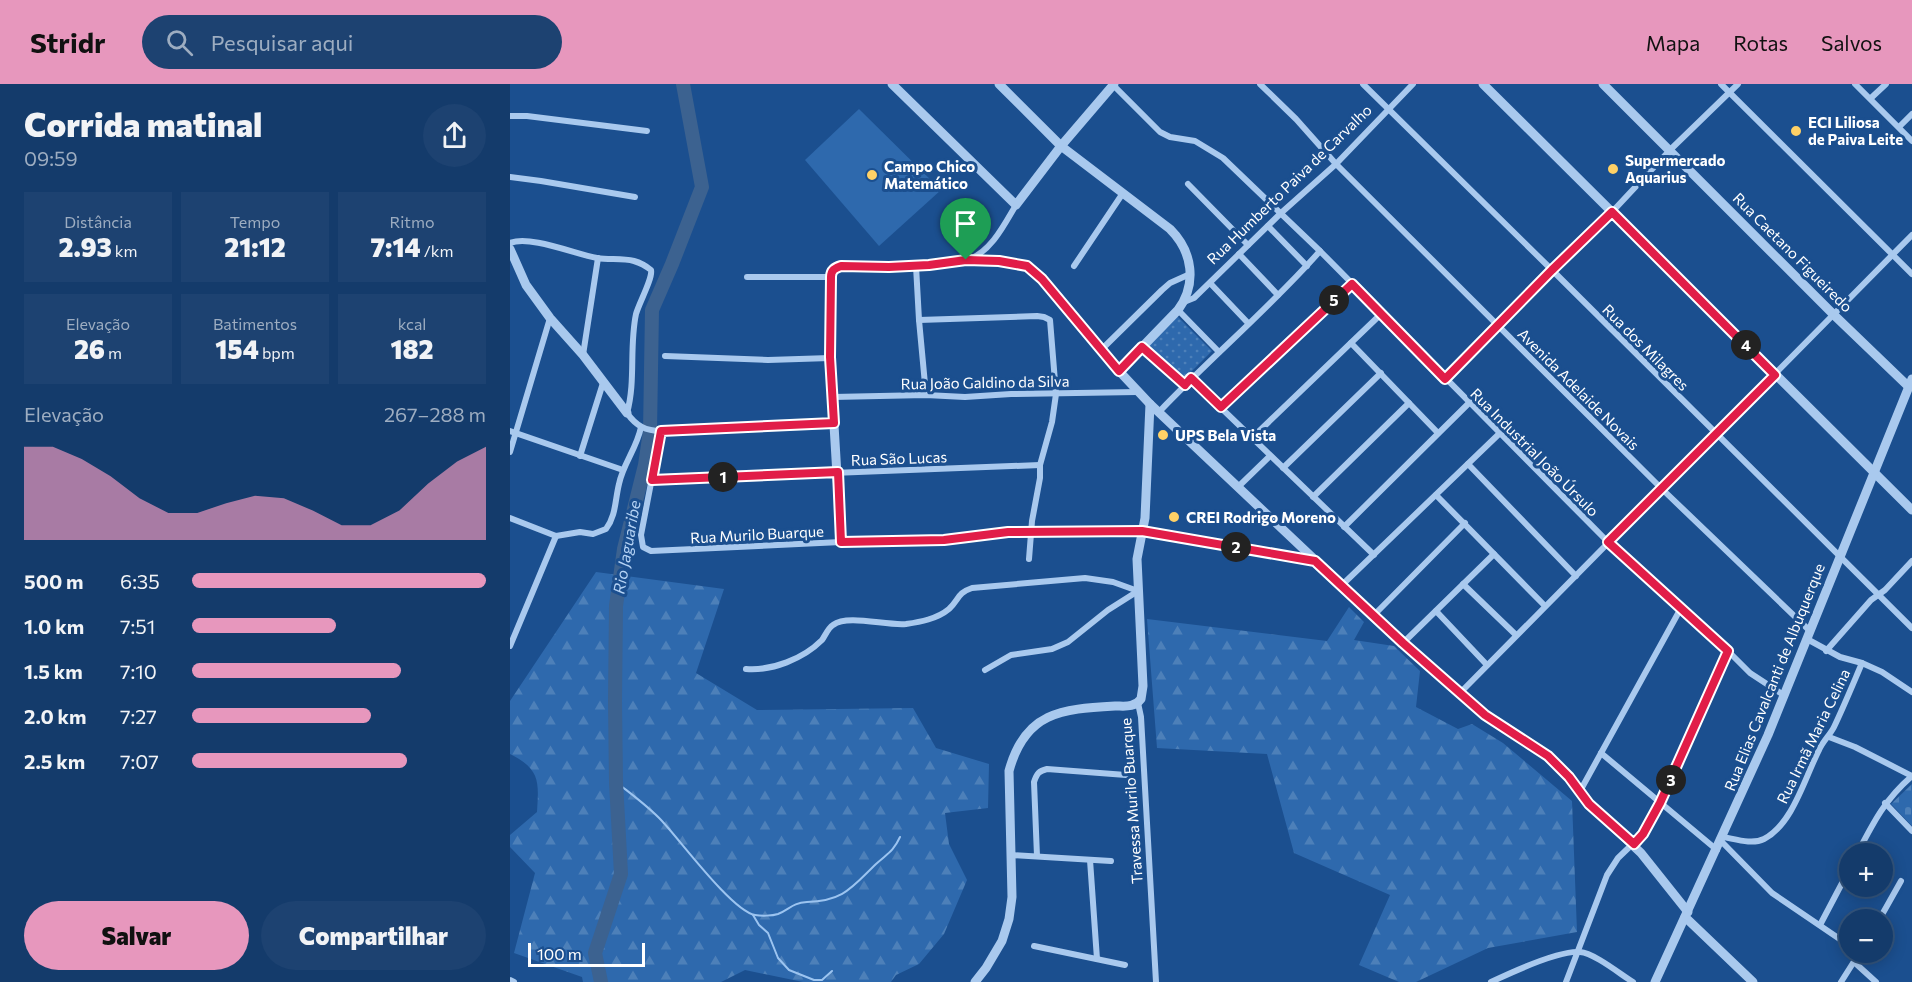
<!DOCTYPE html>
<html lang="pt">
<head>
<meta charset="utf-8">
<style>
  body { margin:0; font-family:Commissioner,sans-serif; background:#1d4271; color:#f1f3f6; height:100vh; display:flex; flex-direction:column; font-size:22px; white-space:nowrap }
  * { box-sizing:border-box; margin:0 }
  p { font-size:20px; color:#9dadc1 }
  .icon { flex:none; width:33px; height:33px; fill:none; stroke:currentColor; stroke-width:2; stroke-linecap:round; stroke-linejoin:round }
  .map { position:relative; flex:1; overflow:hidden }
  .drawer { display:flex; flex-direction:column; background:#143b6b; width:510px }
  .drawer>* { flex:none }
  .buttons { position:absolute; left:1329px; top:759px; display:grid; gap:12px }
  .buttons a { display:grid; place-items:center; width:54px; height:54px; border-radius:50%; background:#143b6b; box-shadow:0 3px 15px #0003,0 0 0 2px #33557e; font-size:30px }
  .scale { position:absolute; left:18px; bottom:15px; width:117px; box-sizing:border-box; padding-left:6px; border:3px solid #fff; border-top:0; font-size:16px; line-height:21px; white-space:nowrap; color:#fff; -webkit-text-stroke:4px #1b4f8f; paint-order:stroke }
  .pin { position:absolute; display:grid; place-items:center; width:51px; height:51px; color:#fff; margin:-62px -26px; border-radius:50% 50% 50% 0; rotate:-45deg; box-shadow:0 0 6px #0007 }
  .pin .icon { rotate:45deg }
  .km { position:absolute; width:30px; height:30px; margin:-15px; border-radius:50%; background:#222; color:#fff; font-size:16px; line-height:30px; text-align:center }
  .round { display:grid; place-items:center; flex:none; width:63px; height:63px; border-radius:32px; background:#1d4271 }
  .overview { display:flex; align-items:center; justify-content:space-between; height:102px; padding:0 24px }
  h1 { font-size:33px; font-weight:800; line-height:45px }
  .metrics { display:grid; grid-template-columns:repeat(3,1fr); gap:9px; height:102px; padding:6px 24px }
  .metrics div { display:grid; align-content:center; border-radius:0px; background:#1d4271; text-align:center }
  .metrics b { font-size:26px; font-weight:800 }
  .metrics small { font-size:16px; font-weight:400 }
  .metrics p { font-size:16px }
  .chart { height:168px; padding:12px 24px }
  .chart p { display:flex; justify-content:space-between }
  .chart svg { width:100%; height:108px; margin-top:6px; fill:#e797bd; opacity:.7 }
  .action { display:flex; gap:12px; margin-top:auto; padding:12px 24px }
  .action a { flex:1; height:69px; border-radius:36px; background:#e797bd; color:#111; font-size:24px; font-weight:800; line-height:69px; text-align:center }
  .action a+a { background:#1d4271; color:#f1f3f6 }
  ul { padding:0 24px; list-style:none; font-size:20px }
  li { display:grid; grid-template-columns:96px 72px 1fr; align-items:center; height:45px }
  li i { height:15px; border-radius:8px; background:#e797bd }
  header { display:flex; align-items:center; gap:36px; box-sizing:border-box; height:84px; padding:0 30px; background:#e797bd; color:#111 }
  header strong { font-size:28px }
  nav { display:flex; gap:33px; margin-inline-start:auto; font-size:21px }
  .search { width:420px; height:54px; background:#1d4271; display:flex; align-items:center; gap:15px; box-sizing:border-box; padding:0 21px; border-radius:33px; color:#9dadc1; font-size:22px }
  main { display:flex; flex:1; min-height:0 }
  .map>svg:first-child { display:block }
  .forest { fill:url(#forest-firs) }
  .cemetery { fill:url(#cemetery-stones) }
  .park { fill:url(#park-dots) }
  .pitch { fill:#2e69ad }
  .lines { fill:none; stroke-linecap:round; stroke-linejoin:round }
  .stream { stroke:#9cc4f0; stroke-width:2 }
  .river { stroke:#3c6290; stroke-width:14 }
  .minor { stroke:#a9c9ee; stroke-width:6 }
  .tertiary { stroke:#a9c9ee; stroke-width:9 }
  .route-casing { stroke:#fff; stroke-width:12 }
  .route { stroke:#e11d48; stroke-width:8 }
  .poi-dot { fill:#ffd166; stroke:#1b4f8f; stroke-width:2 }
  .labels { text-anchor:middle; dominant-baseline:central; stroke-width:6; stroke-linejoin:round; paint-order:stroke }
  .poi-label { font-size:15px; font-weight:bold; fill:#fff; stroke:#1b4f8f; text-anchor:start }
  .street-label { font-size:15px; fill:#fff; stroke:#1b4f8f }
  .water-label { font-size:16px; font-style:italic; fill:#b5d3f5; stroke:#1b4f8f }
</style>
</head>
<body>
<header>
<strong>Stridr</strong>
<div class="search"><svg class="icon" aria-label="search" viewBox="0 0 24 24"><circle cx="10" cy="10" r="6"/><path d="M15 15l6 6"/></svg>Pesquisar aqui</div>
<nav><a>Mapa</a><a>Rotas</a><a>Salvos</a></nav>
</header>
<main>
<section class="drawer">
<div class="overview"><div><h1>Corrida matinal</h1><p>09:59</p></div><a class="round"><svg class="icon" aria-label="share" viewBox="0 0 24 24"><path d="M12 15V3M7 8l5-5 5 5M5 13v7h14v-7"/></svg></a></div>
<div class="metrics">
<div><p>Distância</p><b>2.93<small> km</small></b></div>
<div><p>Tempo</p><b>21:12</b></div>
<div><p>Ritmo</p><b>7:14<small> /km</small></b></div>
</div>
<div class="metrics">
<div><p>Elevação</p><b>26<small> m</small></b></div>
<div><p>Batimentos</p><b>154<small> bpm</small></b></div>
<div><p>kcal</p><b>182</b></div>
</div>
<div class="chart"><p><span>Elevação</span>267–288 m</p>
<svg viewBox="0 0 160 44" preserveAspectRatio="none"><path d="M0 44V6L10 6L20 11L30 18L40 27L50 33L60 33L70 29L80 26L90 27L100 32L110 38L120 38L130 32L140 21L150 12L160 6V44z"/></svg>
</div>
<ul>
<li><b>500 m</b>6:35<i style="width:100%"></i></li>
<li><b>1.0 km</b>7:51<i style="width:49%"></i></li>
<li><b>1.5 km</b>7:10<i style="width:71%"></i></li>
<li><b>2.0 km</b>7:27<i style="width:61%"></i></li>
<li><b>2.5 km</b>7:07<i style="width:73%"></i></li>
</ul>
<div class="action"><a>Salvar</a><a>Compartilhar</a></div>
</section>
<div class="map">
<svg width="1402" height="898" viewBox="0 0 1402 898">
  <defs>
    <pattern id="forest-firs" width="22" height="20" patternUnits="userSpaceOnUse" patternTransform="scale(1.5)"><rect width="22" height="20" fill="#2e69ad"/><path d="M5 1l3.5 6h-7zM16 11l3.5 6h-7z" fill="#4d80b9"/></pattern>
    <pattern id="cemetery-stones" width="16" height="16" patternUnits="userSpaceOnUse" patternTransform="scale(1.5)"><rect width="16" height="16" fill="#2e69ad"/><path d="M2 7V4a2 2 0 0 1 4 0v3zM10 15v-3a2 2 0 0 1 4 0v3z" fill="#4d80b9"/></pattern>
    <pattern id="park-dots" width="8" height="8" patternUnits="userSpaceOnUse" patternTransform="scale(1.5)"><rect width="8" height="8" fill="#2e69ad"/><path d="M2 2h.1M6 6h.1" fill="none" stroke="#4d80b9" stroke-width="1.8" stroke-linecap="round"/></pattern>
  </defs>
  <rect width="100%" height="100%" fill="#1b4f8f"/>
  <g class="forest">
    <path d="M 86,488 L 214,505 L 186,589 L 247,626 L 403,624 L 426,664 L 479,680 L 478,724 L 435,729 L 439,760 L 457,796 L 434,850 L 409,880 L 386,891 L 381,898 L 293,898 L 235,886 L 211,898 L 73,898 L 72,893 L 4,869 L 25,789 L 0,763 L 0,751 L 27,728 C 29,697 30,685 0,670 L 0,617 Z"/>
    <path d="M 839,523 L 854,538 L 844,556 L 884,562 L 910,587 L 906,623 L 948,645 L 962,640 L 993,659 L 1062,717 L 1067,848 L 978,864 L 906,898 L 889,898 L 849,881 L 880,811 L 784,769 L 757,670 L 647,664 L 637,535 L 817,557 Z"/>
  </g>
  <path class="cemetery" d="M 1402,700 L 1402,742 L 1381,720 Z"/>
  <path class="park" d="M 667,232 L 702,267 L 673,296 L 638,263 Z"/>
  <path class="pitch" d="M 349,25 L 431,106 L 369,162 L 295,76 Z"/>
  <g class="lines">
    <g class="stream">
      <path d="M 106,698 C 121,710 138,722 152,737 C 170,756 222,827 245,831 C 251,832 262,832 268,830 C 280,825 282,819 297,818 C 334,817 342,803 366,780 C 378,769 383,768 390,753"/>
      <path d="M 243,831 L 249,841 L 258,849 L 268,874 L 279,886 L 304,896 L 312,896 L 322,887"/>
    </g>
    <path class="river" d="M 91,898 L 85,869 L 111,790 L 106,698 L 105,617 L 106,522 L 114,465 L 135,381 L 140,347 L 142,226 L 162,180 L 192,103 L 173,0"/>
    <g class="minor">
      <path d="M 602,0 L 650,48 L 660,53 L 685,57 L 713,74 L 810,167 L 1098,458 L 1214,563 L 1240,589 L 1275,612"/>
      <path d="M 750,0 L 786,35 L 826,80 L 1152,405 L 1300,547"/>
      <path d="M 853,0 L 1042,186 L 1402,544"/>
      <path d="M 1211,0 L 1402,190"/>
      <path d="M 1345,0 L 1402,57"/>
      <path d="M 1361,14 L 1376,0"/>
      <path d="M 0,32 L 17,32 L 137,47"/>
      <path d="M 1389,43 L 1402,30"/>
      <path d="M 0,93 L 31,97 L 125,113"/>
      <path d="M 678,100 L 738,161"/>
      <path d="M 758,142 L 797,182"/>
      <path d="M 0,159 C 20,151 65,170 87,174 C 99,176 112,174 124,177 C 131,179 136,182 141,186 C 143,194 129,219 126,230 C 119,263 126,297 117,329 C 126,342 136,347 151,347 L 324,339"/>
      <path d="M 729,170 L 768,211"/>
      <path d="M 460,175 C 482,166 494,141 506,121"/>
      <path d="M 406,182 L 409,236 L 416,311"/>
      <path d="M 564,182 L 613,109"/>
      <path d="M 321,189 L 324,184 L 331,182 C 357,183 383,183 409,182 C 442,180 499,165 526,189 L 609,287"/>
      <path d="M 237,193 L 321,193"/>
      <path d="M 700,199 L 738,239"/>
      <path d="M 674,218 L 684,214 L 771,129 L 826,80 L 903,0"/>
      <path d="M 668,226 L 709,268"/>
      <path d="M 409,236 L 527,232 L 534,233 L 540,236 L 546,310 L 542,338 L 530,381 L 530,394 L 522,437 L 519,475"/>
      <path d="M 841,259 L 928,349"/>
      <path d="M 632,263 L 675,301"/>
      <path d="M 591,266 L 652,206 L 660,199 L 680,190"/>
      <path d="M 73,271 L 88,174"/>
      <path d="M 155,272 L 258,276 L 320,274"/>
      <path d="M 681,295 L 864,471"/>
      <path d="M 935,295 L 1042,186 L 1102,128 L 1160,66 L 1228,0"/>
      <path d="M 323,313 L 416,311 L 455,313 L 501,310 L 627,308"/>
      <path d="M 711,323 L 842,200"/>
      <path d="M 649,328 C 701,273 760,224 810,167"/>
      <path d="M 0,347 L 113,386"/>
      <path d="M 151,347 L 131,451 L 133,463 L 141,467 L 331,458 L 434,456 L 498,448 L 632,447 L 805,477"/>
      <path d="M 742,354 L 871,230"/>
      <path d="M 0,368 L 40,234"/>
      <path d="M 70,372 L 93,299"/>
      <path d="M 958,380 L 1066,492"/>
      <path d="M 773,384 L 871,289"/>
      <path d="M 142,396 L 530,381"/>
      <path d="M 728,403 L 760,372"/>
      <path d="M 926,411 L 1035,522"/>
      <path d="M 803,413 L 899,319"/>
      <path d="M 0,434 L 46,452 L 70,448 L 83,450 L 96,445 C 106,432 105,416 109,400 C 113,380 127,364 131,343"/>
      <path d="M 834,443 L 960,318"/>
      <path d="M 953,500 L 1006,551"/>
      <path d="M 832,501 L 990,349"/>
      <path d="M 926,527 L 977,581"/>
      <path d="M 864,531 L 955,439"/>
      <path d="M 1297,555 L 1330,573 L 1352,579 L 1372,588 L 1402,608"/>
      <path d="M 893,559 L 984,470"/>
      <path d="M 0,562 L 46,452"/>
      <path d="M 1316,567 L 1361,516 L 1375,506 L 1402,477"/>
      <path d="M 236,585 C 262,587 293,575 312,556 C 315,552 318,544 323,541 C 338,530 376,542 396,540 C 410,538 427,535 439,525 C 449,516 447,509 462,504 L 575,494 L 603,498 L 628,507"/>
      <path d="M 475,586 L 501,571 L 542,565 L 558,558 L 598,526 L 628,507"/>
      <path d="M 950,609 L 1402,151"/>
      <path d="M 628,619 L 631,633 L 646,898"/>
      <path d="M 1319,653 L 1345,663 L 1402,692"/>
      <path d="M 1091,669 L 1207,766"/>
      <path d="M 1069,709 L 1171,524"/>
      <path d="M 1375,719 L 1402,747"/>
      <path d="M 1213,753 C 1225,755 1242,761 1254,755 C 1283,740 1295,693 1309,666 C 1313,657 1320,651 1324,643 C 1334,622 1343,600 1352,579"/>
      <path d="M 1211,757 L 1262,809 L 1340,862"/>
      <path d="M 1347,770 C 1363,739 1375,715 1402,692"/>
      <path d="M 501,771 L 601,777"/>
      <path d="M 527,772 L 524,698 C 527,689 529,687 537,685 L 616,691"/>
      <path d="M 580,776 L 587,875"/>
      <path d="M 1369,836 L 1391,797"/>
      <path d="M 1310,841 L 1340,784"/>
      <path d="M 524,862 L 615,881"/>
      <path d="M 1344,878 L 1366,898"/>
      <path d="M 0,896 L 4,898"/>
      <path d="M 981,898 C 1000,889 1050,866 1070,868 C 1084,869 1110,890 1123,898"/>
      <path d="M 1056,898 L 1097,791 L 1108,774 L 1133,750 L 1150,719 L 1218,567"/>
      <path d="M 1331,898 L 1350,868"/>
    </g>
    <g class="tertiary">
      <path d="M 382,0 L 506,121 L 551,62 L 604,0"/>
      <path d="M 489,0 L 551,62 L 660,145 C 683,168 687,200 668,226 L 609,287 L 640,320 L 893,559 L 975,631 L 1021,660 L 1050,683 L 1079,720 L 1131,769 L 1178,828"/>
      <path d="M 973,0 L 1402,426"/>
      <path d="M 1093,0 L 1324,231 L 1399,303"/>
      <path d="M 0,165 L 16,201 L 40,234 L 73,271 L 117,329"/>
      <path d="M 321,189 L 320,274 L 331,458"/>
      <path d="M 1175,833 L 1243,898"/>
      <path d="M 465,898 L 476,884 L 492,857 L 499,835 L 502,813 L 499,687 C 515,628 551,625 605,622 C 615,622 624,624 631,615 L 633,602 L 627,475 L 635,434 L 640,320"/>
      <path d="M 1145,898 L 1258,651 L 1402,295"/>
    </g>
  </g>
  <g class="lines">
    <g class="route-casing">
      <path id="route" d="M 1102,128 L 1265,291 L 1098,458 L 1218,567 L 1150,719 L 1133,750 L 1124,760 L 1079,720 L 1059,693 L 1038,672 L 975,631 L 893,559 L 805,477 L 632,447 L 498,448 L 434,456 L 331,458 L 328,388 L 142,396 L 151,347 L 324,339 L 320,273 L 321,193 C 321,186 325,184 331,182 L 379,183 L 419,181 L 456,176 L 489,177 L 517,182 L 532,195 L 609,287 L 632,263 L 675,301 L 681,294 L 711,323 L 842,200 L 935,295 L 1042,186 Z"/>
    </g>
    <use href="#route" class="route"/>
  </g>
  <g class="poi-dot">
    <circle cx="1286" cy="47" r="6"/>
    <circle cx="1103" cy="85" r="6"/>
    <circle cx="362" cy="91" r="6"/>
    <circle cx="653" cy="351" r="6"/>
    <circle cx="664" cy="433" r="6"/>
  </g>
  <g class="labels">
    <g class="poi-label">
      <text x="1298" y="38">ECI Liliosa<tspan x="1298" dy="17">de Paiva Leite</tspan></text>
      <text x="1115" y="76">Supermercado<tspan x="1115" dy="17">Aquarius</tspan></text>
      <text x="374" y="82">Campo Chico<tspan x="374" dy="17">Matemático</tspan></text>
      <text x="665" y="351">UPS Bela Vista</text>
      <text x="676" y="433">CREI Rodrigo Moreno</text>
    </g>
    <g class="street-label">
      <text transform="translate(779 100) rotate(-44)">Rua Humberto Paiva de Carvalho</text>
      <text transform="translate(1283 168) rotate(45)">Rua Caetano Figueiredo</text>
      <text transform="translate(1136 263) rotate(45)">Rua dos Milagres</text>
      <text transform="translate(475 298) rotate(-1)">Rua João Galdino da Silva</text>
      <text transform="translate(1069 305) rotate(45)">Avenida Adelaide Novais</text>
      <text transform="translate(1025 368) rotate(45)">Rua Industrial João Úrsulo</text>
      <text transform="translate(389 374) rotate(-2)">Rua São Lucas</text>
      <text transform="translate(247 450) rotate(-3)">Rua Murilo Buarque</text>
      <text transform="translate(1264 593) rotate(-68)">Rua Elias Cavalcanti de Albuquerque</text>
      <text transform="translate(1303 652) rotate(-64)">Rua Irmã Maria Celina</text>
      <text transform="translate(621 717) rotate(-94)">Travessa Murilo Buarque</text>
    </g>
    <g class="water-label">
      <text transform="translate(116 463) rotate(-80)">Rio Jaguaribe</text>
    </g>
  </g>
</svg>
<div class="buttons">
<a>+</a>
<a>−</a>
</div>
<div class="scale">100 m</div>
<div class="pin" style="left:456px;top:176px;background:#1e9e55"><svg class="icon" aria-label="arrive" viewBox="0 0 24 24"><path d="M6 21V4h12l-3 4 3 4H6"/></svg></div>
<b class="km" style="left:213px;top:393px">1</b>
<b class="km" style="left:726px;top:463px">2</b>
<b class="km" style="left:1161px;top:696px">3</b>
<b class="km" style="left:1236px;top:261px">4</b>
<b class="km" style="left:824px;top:216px">5</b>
</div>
</main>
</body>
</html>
